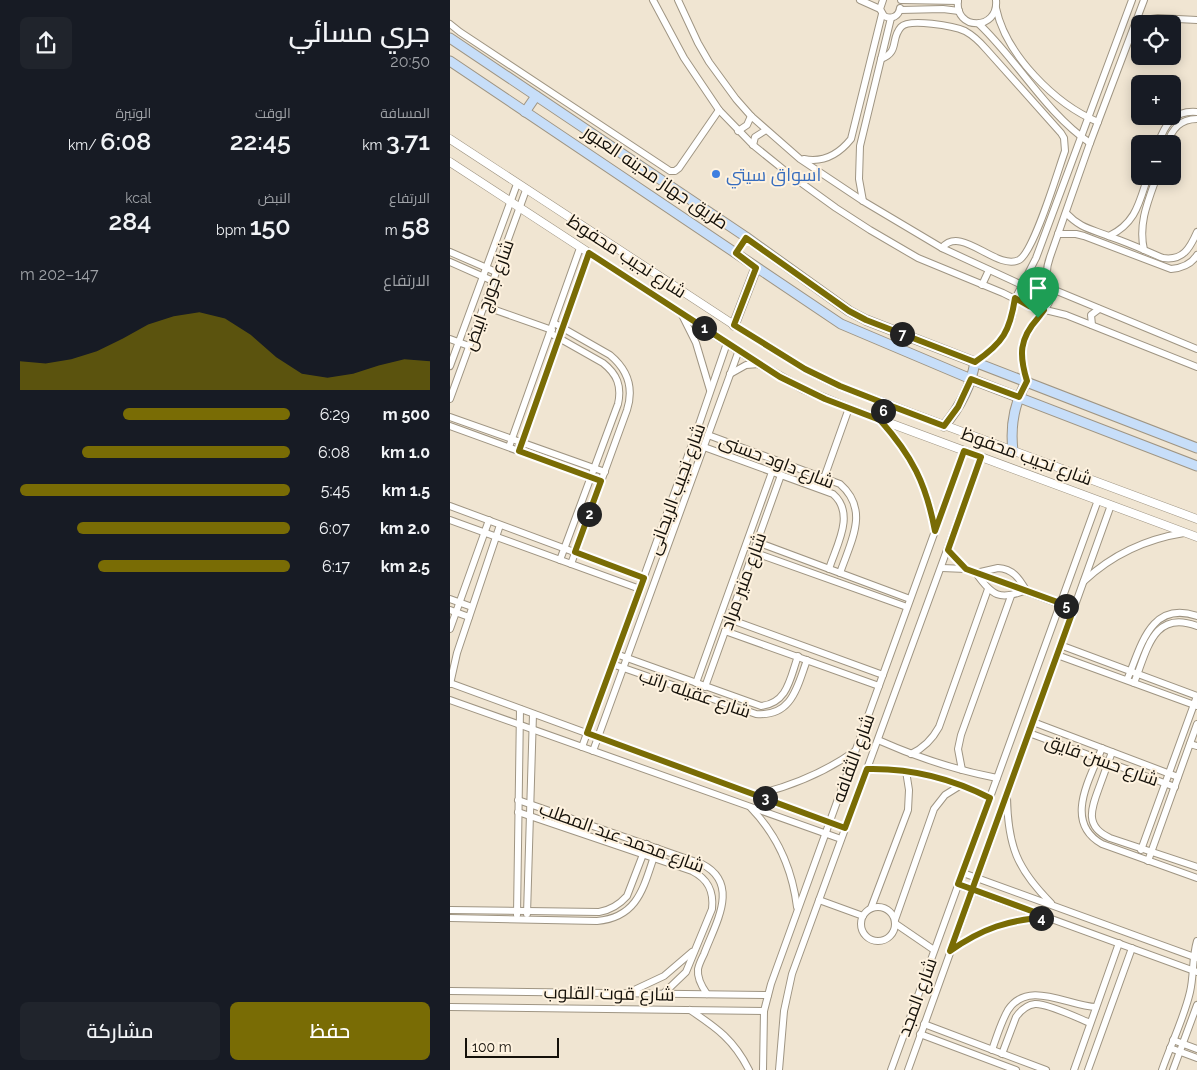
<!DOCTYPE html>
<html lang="ar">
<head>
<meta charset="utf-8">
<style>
  body { margin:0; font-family:Raleway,Cairo,sans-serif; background:#20242c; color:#f1f3f6; direction:rtl; height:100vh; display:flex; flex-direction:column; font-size:19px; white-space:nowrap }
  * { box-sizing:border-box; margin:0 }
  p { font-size:16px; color:#9ea1a6 }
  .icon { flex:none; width:28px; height:28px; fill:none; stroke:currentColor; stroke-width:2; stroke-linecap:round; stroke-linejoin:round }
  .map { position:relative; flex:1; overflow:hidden; direction:ltr }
  .sheet { display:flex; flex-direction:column; background:#171b24; width:450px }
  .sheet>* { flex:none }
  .tools { position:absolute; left:681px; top:15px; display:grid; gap:10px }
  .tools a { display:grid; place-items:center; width:50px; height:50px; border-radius:8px; background:#171b24; box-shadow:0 2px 12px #0003; font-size:25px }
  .scale { position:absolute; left:15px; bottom:12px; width:94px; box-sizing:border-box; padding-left:5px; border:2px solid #141009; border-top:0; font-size:14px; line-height:18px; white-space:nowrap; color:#141009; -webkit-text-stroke:4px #fef2df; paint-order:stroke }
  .pin { position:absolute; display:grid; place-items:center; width:42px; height:42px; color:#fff; margin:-51px -21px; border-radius:50% 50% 50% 0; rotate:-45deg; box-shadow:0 0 5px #0007 }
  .pin .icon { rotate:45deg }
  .km { position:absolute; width:25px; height:25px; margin:-12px; border-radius:50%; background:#222; color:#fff; font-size:14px; line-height:25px; text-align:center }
  .round { display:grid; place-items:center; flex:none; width:52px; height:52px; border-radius:8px; background:#20242c }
  .overview { display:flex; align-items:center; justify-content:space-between; height:85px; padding:0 20px }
  h1 { font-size:28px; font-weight:600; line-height:38px }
  .figures { display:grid; grid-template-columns:repeat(3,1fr); gap:8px; height:85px; padding:5px 20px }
  .figures div { display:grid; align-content:center }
  .figures b { font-size:25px; font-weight:600 }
  .figures small { font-size:14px; font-weight:400 }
  .figures p { font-size:14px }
  .chart { height:140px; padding:10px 20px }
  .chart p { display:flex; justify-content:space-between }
  .chart svg { width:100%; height:90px; margin-top:5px; fill:#796c05; opacity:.7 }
  .action { display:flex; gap:10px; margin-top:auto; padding:10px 20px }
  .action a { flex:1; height:58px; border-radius:8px; background:#796c05; color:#fff; font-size:20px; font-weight:600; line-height:58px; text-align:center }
  .action a+a { background:#20242c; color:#f1f3f6 }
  ul { padding:0 20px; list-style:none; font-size:16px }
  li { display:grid; grid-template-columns:80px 60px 1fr; align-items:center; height:38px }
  li i { height:12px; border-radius:6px; background:#796c05 }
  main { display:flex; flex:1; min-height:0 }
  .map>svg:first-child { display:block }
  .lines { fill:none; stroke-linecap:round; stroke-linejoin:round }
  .minor-casing { stroke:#9f9583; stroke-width:8 }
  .tertiary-casing { stroke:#9f9583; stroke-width:9 }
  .secondary-casing { stroke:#9f9583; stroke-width:11 }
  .minor { stroke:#fff; stroke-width:6 }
  .tertiary { stroke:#fff; stroke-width:8 }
  .secondary { stroke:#c7def9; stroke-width:9 }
  .route-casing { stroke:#fff; stroke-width:10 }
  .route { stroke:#796c05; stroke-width:6 }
  .shop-dot { fill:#3f7fe0; stroke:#fef2df; stroke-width:2 }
  .labels { text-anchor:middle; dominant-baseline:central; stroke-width:4; stroke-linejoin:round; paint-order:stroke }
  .shop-label { font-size:18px; fill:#366cbe; stroke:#fef2df; text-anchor:start }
  .street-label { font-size:18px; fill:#141009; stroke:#fef2df }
</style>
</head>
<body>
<main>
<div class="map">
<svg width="747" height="1070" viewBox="0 0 747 1070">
  <rect width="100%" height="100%" fill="#f0e5d2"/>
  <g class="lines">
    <g class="minor-casing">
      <g id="minor">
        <path d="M 203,0 L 234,58 L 269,110 L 303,145 L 339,174 L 386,208 L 420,230 L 468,258 L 553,293 L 579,306 L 616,315 L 747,367"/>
        <path d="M 228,0 L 248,43 L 259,62 L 286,99 L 301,116 L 350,159 L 413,201 L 492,248 L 572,285 L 578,283 L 590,284 L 747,349"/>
        <path d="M 410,0 L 430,9"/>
        <path d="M 433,0 L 430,9 L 434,16 C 442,20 449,16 450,8"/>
        <path d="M 451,0 L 508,1"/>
        <path d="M 508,0 C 504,31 549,31 546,0"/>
        <path d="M 546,8 C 556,55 605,104 648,122"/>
        <path d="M 450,10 L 493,9 L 509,11"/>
        <path d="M 687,21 L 708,18 L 747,20"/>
        <path d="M 0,24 L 10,32 L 220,171 L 225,171 L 229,168 L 269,110"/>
        <path d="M 529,24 C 568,61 595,112 640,143"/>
        <path d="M 431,59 C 450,52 440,39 451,27 C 459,18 504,26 515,31 C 524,36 530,42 536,49 L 611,133 L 614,138 L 615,151 C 608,170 584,252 569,260 C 546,271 511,224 492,248"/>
        <path d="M 288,131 L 297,125 L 301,116"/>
        <path d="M 708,144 C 715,124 724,110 747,112"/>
        <path d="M 717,144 C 722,129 730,119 747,119"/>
        <path d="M 303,145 L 305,137 L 316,130"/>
        <path d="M 354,159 C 374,163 389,154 401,139 L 432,14"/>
        <path d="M 413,201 L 409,179 L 410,146 L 441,18"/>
        <path d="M 616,213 C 631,229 642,229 661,237 C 679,243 696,251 713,258 C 733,261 740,248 747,232"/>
        <path d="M 608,234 L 626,234 L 634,236 L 721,269 C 732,268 741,265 747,255"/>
        <path d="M 659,236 C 686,223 689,203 698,176"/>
        <path d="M 694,250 C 688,224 698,201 707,176"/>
        <path d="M 0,252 L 46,272"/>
        <path d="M 0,262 L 43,281"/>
        <path d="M 532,285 L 539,270"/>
        <path d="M 34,306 L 102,330"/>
        <path d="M 231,313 L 246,343 L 260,390"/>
        <path d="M 104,323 L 160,355 C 178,370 184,388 177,410 L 121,564"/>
        <path d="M 642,325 L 641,315 L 649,309"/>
        <path d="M 100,333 L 153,363 C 167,374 172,386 168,404 L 110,560"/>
        <path d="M 0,339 L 19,346"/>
        <path d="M 525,362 L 541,351 L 554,336 L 562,317 L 565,299 L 586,258 L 682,0"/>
        <path d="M 0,366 L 67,184"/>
        <path d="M 280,374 L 296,365 L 309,364"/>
        <path d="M 577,381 C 569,356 568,340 587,319 C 591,313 598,307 600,300 C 601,293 598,287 597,281 C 596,272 597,265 600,257 L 640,143 L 694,0"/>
        <path d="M 0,399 L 76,190"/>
        <path d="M 0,417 L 155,472"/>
        <path d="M 431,420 C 462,456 476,482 485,528"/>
        <path d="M 0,426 L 151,481"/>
        <path d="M 258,435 L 390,484 C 420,510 401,541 390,573"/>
        <path d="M 59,447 L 130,248"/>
        <path d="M 254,447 L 383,494 C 406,514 386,546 379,569"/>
        <path d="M 69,451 L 139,253"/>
        <path d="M 374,478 L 399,408"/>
        <path d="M 0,506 L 194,578"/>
        <path d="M 0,520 L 190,589"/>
        <path d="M 307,542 L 460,599"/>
        <path d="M 499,550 L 516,569"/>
        <path d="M 303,552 L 457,607"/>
        <path d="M 492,568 L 516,569 L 623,609"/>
        <path d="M 548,568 C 563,569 569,578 576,590 C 550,601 542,596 526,573 Z"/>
        <path d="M 634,581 C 663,554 696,539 734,533"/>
        <path d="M 0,599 L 22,607"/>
        <path d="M 0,610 L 19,617"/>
        <path d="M 279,619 L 433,675"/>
        <path d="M 0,629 L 39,520"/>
        <path d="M 275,631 L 429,686"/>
        <path d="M 610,645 L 747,696"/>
        <path d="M 166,654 L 311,706 C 338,703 340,678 348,656"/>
        <path d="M 607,655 L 747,706"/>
        <path d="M 162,664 L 306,714 C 342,717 347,687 357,660"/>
        <path d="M 677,680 C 691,647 700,600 747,616"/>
        <path d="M 0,683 L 395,828"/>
        <path d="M 246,683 L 322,472"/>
        <path d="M 684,683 C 697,651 703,609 747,626"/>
        <path d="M 0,684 L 7,653 L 50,525"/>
        <path d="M 255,687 L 331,475"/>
        <path d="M 0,700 L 391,839"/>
        <path d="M 583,722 L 728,777"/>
        <path d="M 579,733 L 725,787"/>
        <path d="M 428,740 C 466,757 505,770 547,778"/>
        <path d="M 740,744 L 747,746"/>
        <path d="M 132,747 L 245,436 L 277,343"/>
        <path d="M 652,748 C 640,779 613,822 652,844 L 747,878"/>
        <path d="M 143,751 L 289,350"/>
        <path d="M 662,752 C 658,763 654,774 650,785 C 642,807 633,826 660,838 L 747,867"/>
        <path d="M 461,754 C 474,748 482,740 489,727 L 538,589"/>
        <path d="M 417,769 C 461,768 501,778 540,798"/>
        <path d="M 512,770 L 508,749 L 511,735 L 561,596"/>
        <path d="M 305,795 C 342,786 374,773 405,751"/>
        <path d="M 557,798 C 558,846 567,869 601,903"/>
        <path d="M 68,800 L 252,864 C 291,884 265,924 254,954 C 252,958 249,964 248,969 C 247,978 252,987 257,994"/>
        <path d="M 301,808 C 328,836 342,868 347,907"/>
        <path d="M 68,812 L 242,871 C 258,879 264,891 262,909 L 236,972 L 213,994"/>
        <path d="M 691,850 L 747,696"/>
        <path d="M 698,861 L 747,724"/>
        <path d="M 513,873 L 747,958"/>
        <path d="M 508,885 L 747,972"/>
        <path d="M 369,900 L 413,916"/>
        <circle cx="428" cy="924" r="17"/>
        <path d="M 421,908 L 458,810 L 459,790 L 456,771"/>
        <path d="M 0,910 L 149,912 C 161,910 169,905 177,896 L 197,844"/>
        <path d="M 77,914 L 83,714"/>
        <path d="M 67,915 L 70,709"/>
        <path d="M 0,918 L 147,921 C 191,917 194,883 207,848"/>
        <path d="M 445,920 L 484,809 L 495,795 L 511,785"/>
        <path d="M 446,924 L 484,950"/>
        <path d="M 501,950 C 532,929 556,920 593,918"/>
        <path d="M 0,991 L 318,995"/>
        <path d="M 182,991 L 214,976 L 242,952"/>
        <path d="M 0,1007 L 314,1011"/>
        <path d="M 240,1010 C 267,1028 284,1040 299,1070"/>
        <path d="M 474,1024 L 596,1070"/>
        <path d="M 470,1034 L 566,1070"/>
        <path d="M 723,1040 L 747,1049"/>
        <path d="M 720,1048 L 747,1058"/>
        <path d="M 542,1050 C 547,1036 551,1022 558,1010 C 578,979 618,1006 646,1007"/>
        <path d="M 552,1054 L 566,1017 C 571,1010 576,1005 585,1004 C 597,1003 628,1018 640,1023"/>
        <path d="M 313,1070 L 314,1011 L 321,984 L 514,451"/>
        <path d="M 329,1070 L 334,1011 L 342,974 L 531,457"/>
        <path d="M 441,1070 L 648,500"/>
        <path d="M 458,1070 L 661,505"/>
        <path d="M 624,1070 L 669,943"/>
        <path d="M 638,1070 L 682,948"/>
        <path d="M 712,1070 C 721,1044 734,1018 740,992 C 744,975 742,958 747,941"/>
        <path d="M 723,1070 L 747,1005"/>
      </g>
    </g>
    <g class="tertiary-casing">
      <g id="tertiary">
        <path d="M 0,139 L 284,325 L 355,369 L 389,386 L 747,519"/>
        <path d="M 0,162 L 309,364 L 353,389 L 399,408 L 747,537"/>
      </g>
    </g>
    <g class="secondary-casing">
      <g id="secondary">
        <path d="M 0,38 L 296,237 L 399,311 L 416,320 L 747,448"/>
        <path d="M 0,61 L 391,324 L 521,379 L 747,466"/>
        <path d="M 75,112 L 86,96"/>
        <path d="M 284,325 L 306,268"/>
        <path d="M 494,426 C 510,407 521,386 525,362"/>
        <path d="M 563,451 C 560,426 564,403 577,381"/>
      </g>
    </g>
    <use href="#minor" class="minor"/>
    <use href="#tertiary" class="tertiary"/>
    <use href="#secondary" class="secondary"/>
  </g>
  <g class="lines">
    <g class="route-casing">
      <path id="route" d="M 588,318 C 569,339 569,355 577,381 L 569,397 L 521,379 L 508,407 L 494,426 L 436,404 L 430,420 L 375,399 L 330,377 L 139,253 L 69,451 L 151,481 L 125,552 L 194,578 L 137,733 L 395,828 L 417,769 C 461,768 501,778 540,798 L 508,884 C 538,895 568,906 598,917 C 558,920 533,928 500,951 C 541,837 583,723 624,608 L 516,569 L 498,550 L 531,457 L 514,451 L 485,531 C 476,483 462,456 430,420 L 436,404 L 390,386 L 355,369 L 284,325 L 306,268 L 286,253 L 296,238 L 399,311 L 416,320 L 525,362 C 553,343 560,331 565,298 L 579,306 L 594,310 L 588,318"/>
    </g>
    <use href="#route" class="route"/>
  </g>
  <circle class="shop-dot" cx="266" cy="174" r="5"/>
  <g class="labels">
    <g class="shop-label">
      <text x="276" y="174">اسواق سيتي</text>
    </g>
    <g class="street-label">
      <text transform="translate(206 177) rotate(34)">طريق جهاز مدينه العبور</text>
      <text transform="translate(177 256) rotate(33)">شارع نجيب محفوظ</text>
      <text transform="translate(38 295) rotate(-70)">شارع جورج ابيض</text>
      <text transform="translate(577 456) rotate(20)">شارع نجيب محفوظ</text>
      <text transform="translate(327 461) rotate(21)">شارع داود حسنى</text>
      <text transform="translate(226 489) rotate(-70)">شارع نجيب الريحانى</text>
      <text transform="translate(293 581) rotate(-70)">شارع منير مراد</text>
      <text transform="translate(245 693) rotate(19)">شارع عقيله راتب</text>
      <text transform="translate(403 758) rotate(-70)">شارع الثقافه</text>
      <text transform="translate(652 760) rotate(20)">شارع حسن فايق</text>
      <text transform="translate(172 837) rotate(20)">شارع محمد عبد المطلب</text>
      <text transform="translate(159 993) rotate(1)">شارع قوت القلوب</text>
      <text transform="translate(467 997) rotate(-70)">شارع المجد</text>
    </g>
  </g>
</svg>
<div class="tools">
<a><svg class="icon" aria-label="locate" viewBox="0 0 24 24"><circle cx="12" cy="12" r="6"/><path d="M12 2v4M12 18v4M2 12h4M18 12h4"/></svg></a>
<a>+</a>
<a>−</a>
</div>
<div class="scale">100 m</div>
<div class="pin" style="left:588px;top:318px;background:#1e9e55"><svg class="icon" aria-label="arrive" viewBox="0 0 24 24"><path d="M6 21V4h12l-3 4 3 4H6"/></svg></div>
<b class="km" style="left:254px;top:328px">1</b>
<b class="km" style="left:139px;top:514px">2</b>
<b class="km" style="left:315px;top:798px">3</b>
<b class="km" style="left:591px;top:918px">4</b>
<b class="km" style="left:616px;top:606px">5</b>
<b class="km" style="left:433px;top:411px">6</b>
<b class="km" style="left:452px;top:334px">7</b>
</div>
<section class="sheet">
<div class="overview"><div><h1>جري مسائي</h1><p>20:50</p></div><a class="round"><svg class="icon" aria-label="share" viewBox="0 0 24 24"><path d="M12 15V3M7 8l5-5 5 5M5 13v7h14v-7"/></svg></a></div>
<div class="figures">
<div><p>المسافة</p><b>3.71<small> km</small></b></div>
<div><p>الوقت</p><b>22:45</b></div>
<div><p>الوتيرة</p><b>6:08<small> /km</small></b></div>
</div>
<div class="figures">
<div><p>الارتفاع</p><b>58<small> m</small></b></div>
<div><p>النبض</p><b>150<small> bpm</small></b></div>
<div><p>kcal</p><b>284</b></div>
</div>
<div class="chart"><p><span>الارتفاع</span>147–202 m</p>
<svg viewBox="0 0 160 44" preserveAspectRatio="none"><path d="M0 44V30L10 31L20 29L30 25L40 19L50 12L60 8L70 6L80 9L90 17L100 28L110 36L120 38L130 36L140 32L150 29L160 30V44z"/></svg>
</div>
<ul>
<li><b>500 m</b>6:29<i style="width:62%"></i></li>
<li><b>1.0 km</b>6:08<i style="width:77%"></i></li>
<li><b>1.5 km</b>5:45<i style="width:100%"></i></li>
<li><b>2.0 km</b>6:07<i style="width:79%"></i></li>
<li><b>2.5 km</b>6:17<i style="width:71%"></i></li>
</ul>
<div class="action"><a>حفظ</a><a>مشاركة</a></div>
</section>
</main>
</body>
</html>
